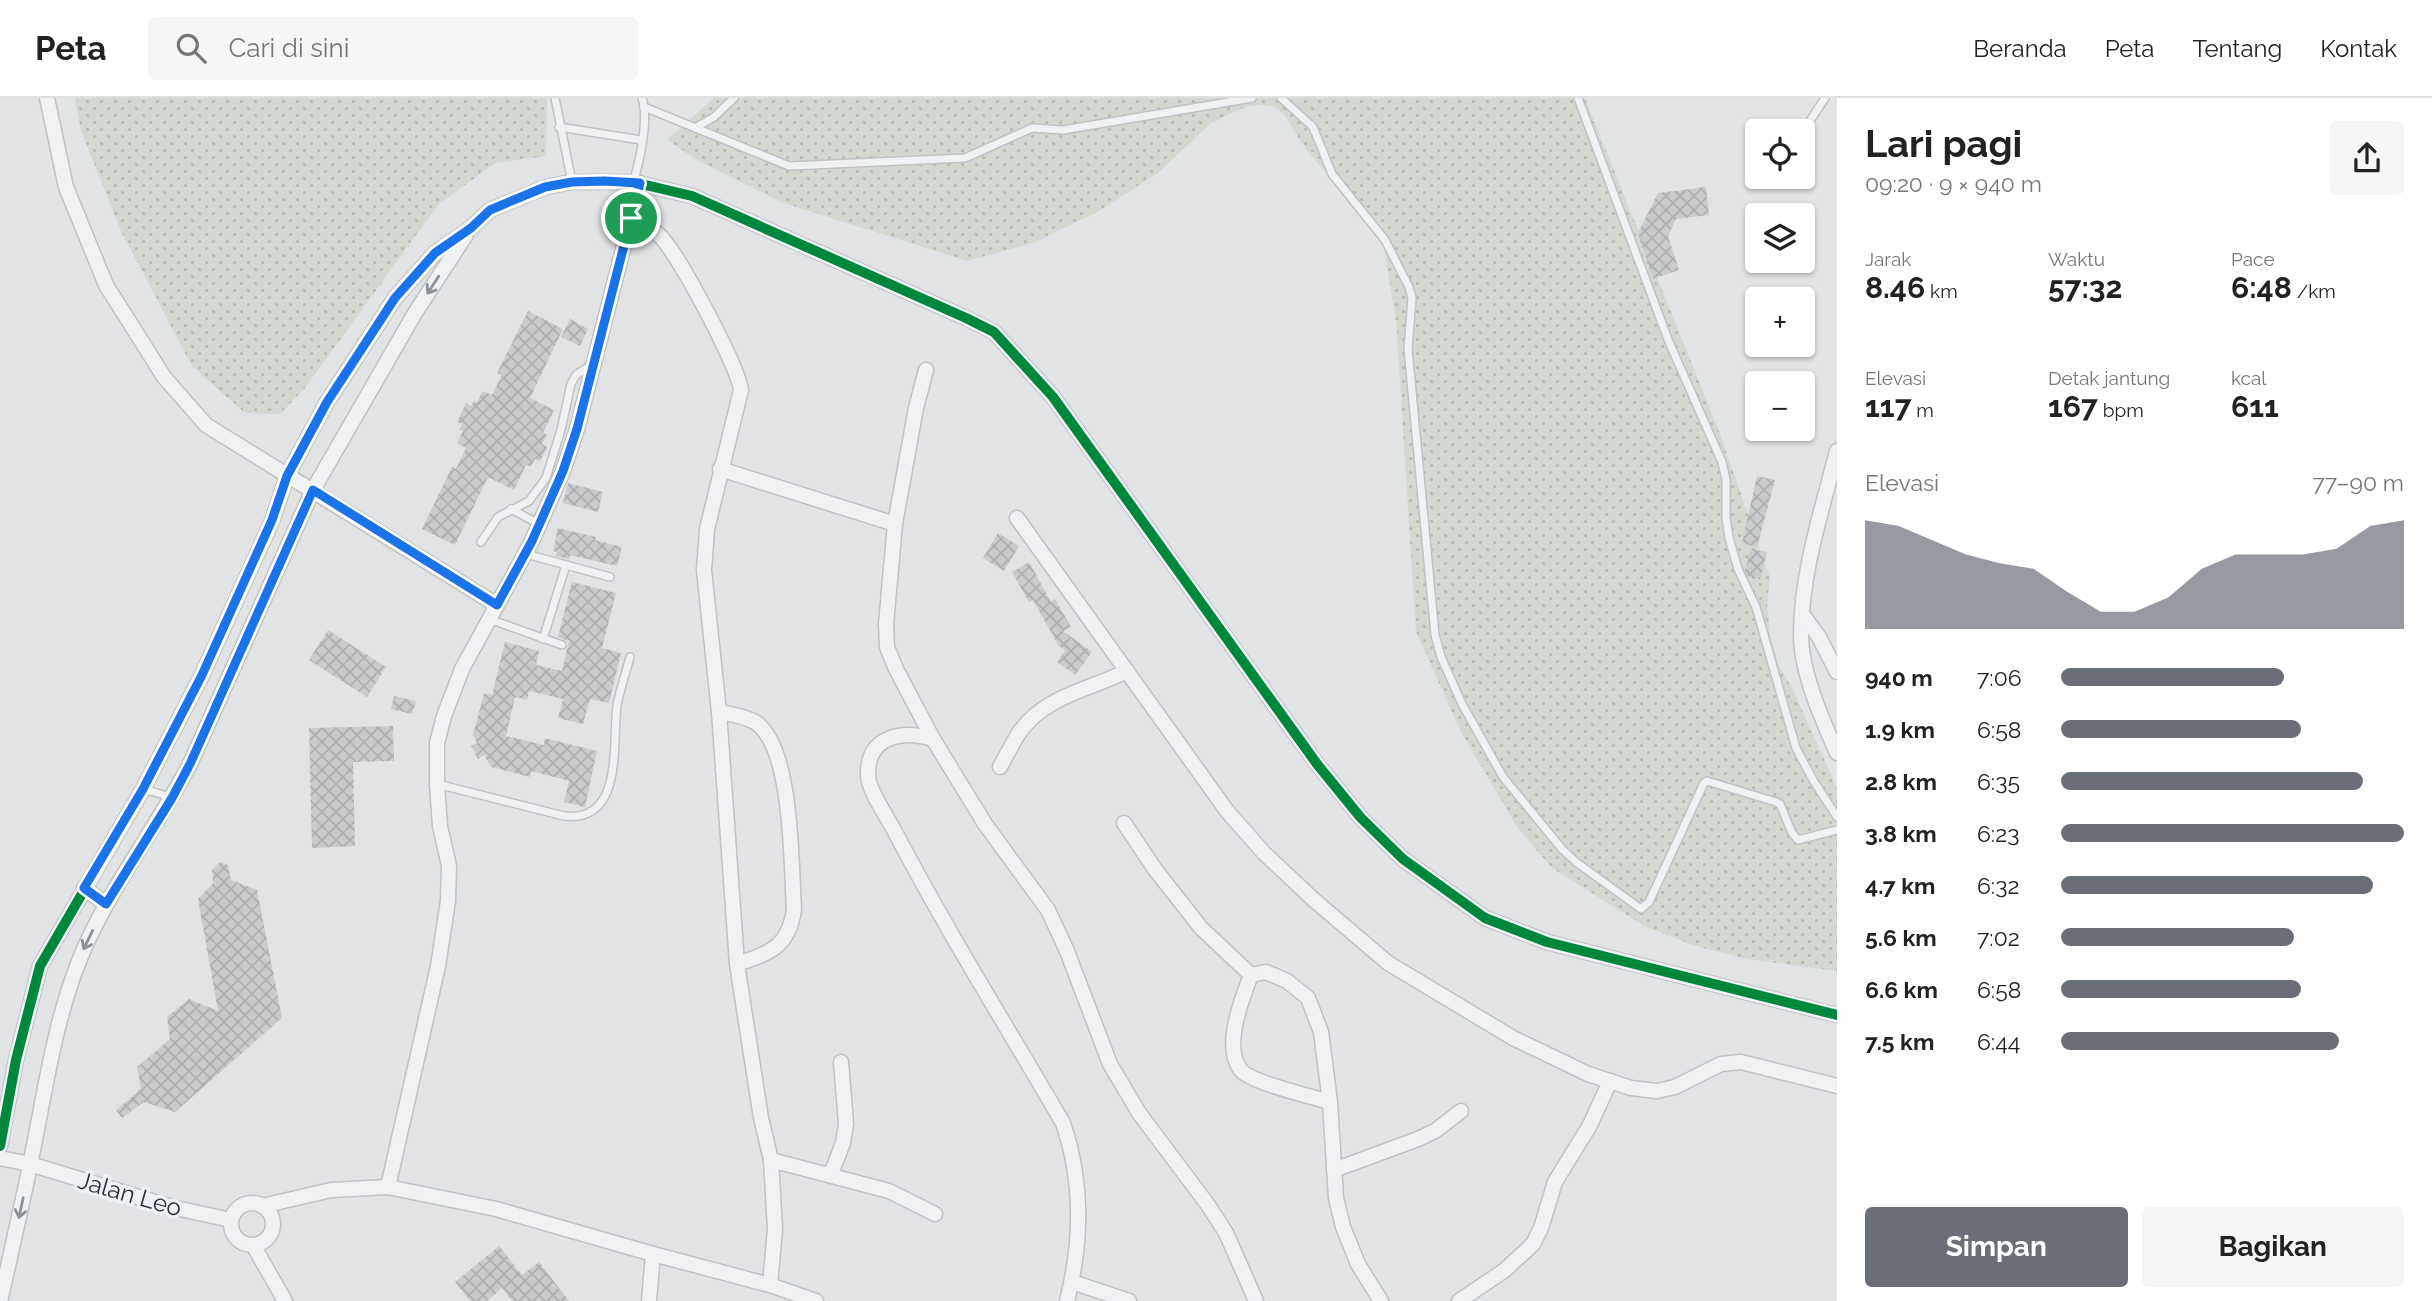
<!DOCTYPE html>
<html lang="id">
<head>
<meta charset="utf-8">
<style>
  body { margin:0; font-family:Raleway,sans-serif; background:#f6f6f6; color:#222; height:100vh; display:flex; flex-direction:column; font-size:26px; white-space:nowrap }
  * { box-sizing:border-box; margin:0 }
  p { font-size:23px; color:#767676 }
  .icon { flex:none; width:38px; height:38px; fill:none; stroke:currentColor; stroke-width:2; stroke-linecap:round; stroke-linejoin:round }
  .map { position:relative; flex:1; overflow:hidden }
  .details { display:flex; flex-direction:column; background:#fff; width:595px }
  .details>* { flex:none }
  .buttons { position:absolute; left:1745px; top:21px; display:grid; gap:14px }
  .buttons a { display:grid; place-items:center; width:70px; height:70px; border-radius:7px; background:#fff; box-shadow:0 2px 5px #0004; font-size:35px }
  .pin { position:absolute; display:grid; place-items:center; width:60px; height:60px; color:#fff; margin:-30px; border:4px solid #fff; border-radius:50%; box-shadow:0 2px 7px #0007 }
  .round { display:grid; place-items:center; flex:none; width:74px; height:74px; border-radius:7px; background:#f6f6f6 }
  .headline { display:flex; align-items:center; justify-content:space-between; height:119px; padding:0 28px }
  h1 { font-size:38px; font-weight:700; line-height:52px }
  .stats { display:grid; grid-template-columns:repeat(3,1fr); gap:10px; height:119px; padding:7px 28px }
  .stats div { display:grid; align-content:center }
  .stats b { font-size:30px; font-weight:700 }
  .stats small { font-size:19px; font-weight:400 }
  .stats p { font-size:19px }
  .chart { height:196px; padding:14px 28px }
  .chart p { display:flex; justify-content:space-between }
  .chart svg { width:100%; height:126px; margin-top:7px; fill:#6a6e77; opacity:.7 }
  .primary-button { display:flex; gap:14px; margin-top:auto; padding:14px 28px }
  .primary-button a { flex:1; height:80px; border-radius:7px; background:#6a6e77; color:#fff; font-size:28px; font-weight:700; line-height:80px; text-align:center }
  .primary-button a+a { background:#f6f6f6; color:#222 }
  ul { padding:0 28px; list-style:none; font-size:23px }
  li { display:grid; grid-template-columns:112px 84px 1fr; align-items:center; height:52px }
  li i { height:18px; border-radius:9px; background:#6a6e77 }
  header { display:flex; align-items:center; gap:42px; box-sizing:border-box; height:98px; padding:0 35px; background:#fff; border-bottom:2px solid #e0e0e0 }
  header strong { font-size:33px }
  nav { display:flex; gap:38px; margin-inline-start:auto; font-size:24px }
  .search { width:490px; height:63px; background:#f6f6f6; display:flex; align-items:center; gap:18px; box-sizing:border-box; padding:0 24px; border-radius:7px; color:#767676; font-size:26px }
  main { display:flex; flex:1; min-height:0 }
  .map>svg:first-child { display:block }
  .grass { fill:url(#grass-dots) }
  .building { fill:url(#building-cross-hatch) }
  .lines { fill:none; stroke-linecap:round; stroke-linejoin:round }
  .service-casing { stroke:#bfc1c3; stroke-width:10 }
  .minor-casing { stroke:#bfc1c3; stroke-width:17 }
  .service { stroke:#f0f1f3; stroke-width:7 }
  .minor { stroke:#f0f1f3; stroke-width:14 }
  .cycleway-casing { stroke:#eff1f5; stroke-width:15 }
  .cycleway { stroke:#00873e; stroke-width:10 }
  .oneway { stroke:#8d9098 }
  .route-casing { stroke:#fff; stroke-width:14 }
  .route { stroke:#1a73e8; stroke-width:9 }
  .labels { text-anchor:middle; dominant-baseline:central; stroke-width:7; stroke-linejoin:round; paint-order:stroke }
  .street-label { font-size:24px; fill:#2a2f3c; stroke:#eff1f5 }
</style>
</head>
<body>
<header>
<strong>Peta</strong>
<div class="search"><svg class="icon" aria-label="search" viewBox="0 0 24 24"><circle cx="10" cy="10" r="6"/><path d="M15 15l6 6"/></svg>Cari di sini</div>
<nav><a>Beranda</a><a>Peta</a><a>Tentang</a><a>Kontak</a></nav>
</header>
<main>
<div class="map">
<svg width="1837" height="1203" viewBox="0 0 1837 1203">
  <defs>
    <pattern id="grass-dots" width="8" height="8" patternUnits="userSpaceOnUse" patternTransform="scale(1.75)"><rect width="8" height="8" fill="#d1d9d1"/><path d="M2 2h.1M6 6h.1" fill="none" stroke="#b4bbb4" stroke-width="1.8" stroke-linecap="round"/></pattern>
    <pattern id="building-cross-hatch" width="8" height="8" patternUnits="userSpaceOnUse" patternTransform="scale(1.75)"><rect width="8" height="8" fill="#c9cbcd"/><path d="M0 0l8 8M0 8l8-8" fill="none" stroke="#adafb1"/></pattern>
  </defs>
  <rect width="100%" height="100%" fill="#e1e3e5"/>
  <g class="grass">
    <path d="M 75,0 L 547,0 L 546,58 L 495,65 L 438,107 L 305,290 L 280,316 L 245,315 L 192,268 L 121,133 L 81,33 Z"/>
    <path d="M 714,0 L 1585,0 L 1720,336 L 1770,480 L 1767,506 L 1770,536 L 1778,566 L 1792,590 L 1837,690 L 1837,873 L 1747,861 L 1696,848 L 1646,829 L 1552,770 L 1517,729 L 1461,634 L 1416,534 L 1396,221 L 1382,138 L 1307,53 L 1283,15 L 1272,8 L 1258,7 L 1245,9 L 1211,25 L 1158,75 L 1099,113 L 1033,145 L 967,163 L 781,104 L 697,62 L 667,42 Z"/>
  </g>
  <g class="building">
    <path d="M 1706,89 L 1709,117 L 1676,121 L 1668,138 L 1679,172 L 1653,181 L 1638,135 L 1658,95 Z"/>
    <path d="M 528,213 L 563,231 L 530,300 L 554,312 L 543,335 L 547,337 L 542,346 L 547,349 L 540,363 L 535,361 L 531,369 L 526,367 L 514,392 L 488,379 L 455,447 L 422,431 L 452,369 L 456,371 L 466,350 L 457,345 L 463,333 L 459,332 L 462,326 L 457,324 L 466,305 L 471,308 L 474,303 L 477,304 L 483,293 L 492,297 L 502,277 L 497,275 Z"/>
    <path d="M 570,221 L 588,231 L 580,248 L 561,239 Z"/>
    <path d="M 1757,378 L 1775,382 L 1757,449 L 1742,445 Z"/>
    <path d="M 568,385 L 603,394 L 598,414 L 563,405 Z"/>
    <path d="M 558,430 L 596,439 L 595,442 L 622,449 L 617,468 L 570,457 L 569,461 L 556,458 L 557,454 L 553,453 Z"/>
    <path d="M 998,435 L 1019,448 L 1004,473 L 983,460 Z"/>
    <path d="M 1751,451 L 1767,454 L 1760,481 L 1748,478 L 1745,472 Z"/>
    <path d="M 1029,464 L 1051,504 L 1055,501 L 1071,529 L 1063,533 L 1092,554 L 1075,577 L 1057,564 L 1065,552 L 1059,548 L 1033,502 L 1029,504 L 1012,474 Z"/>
    <path d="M 572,484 L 616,495 L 602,550 L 621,555 L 609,605 L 590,601 L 583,626 L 558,620 L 563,601 L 529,593 L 527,602 L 515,599 L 506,638 L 544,647 L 545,640 L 597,653 L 585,709 L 564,704 L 569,683 L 531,673 L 530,679 L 491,669 L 484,657 L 478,661 L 471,648 L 477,645 L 473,637 L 484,595 L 492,597 L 505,544 L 539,553 L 536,567 L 562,573 L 569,543 L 558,539 Z"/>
    <path d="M 328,532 L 386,569 L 367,599 L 309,562 Z"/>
    <path d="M 394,598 L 416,603 L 412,616 L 391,611 Z"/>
    <path d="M 393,628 L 394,663 L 353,664 L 355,748 L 312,750 L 309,630 Z"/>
    <path d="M 220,764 L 228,767 L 231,782 L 257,792 L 282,920 L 175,1014 L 144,1004 L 122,1020 L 116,1012 L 141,991 L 137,969 L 170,941 L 167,919 L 189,901 L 218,913 L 198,801 L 213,785 L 212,772 Z"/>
    <path d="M 499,1148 L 522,1177 L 539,1164 L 569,1203 L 512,1203 L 502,1190 L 487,1203 L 470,1203 L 455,1184 Z"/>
  </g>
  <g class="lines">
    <g class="service-casing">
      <g id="service">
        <path d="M 555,0 L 572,84"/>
        <path d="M 1281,0 L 1313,29 L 1332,76 L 1385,142 L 1409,189 L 1412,200 L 1408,251 L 1435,537 L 1441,559 L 1462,606 L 1503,679 L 1562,751 L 1576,764 L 1641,811 L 1649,804 L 1704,685 L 1707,683 L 1776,704 L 1780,706 L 1792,735 L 1798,742 L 1837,732"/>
        <path d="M 1578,0 L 1669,244 L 1722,364 L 1726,382 L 1726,420 L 1729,440 L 1738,471 L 1756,509 L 1796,650 L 1813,682 L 1837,719"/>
        <path d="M 644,9 L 789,68 L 965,60 L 1032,30 L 1063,32 L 1252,0"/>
        <path d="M 559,29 L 641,42"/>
        <path d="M 695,30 L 714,19 L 734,0"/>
        <path d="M 1802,35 L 1825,0"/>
        <path d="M 633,84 C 640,64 649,20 642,0"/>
        <path d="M 511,411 L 539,426"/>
        <path d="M 481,444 L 498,419 L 529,403 L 546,380 L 561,332 L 571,286 L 576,277 L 591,267"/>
        <path d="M 526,456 L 610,479"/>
        <path d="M 489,521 L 562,547"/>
        <path d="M 543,541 L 566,467"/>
        <path d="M 437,686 L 564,718 C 624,725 612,647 617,607 C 620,591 626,575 630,559"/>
        <path d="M 143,691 L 171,699"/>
      </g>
    </g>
    <g class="minor-casing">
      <g id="minor">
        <path d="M 47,0 L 66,89 L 106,187 L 164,279 L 206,327 L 497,507"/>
        <path d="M 631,120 C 640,126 651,130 659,137 C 677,153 738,268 741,292 L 707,431 L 704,472 L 719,614 L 737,866 L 761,1020 L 771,1062 L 775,1131 L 770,1187"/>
        <path d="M 926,272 L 916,310 L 895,426 L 886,526 L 887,549 L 896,571 L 933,641 L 985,726 L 1048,812 L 1067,853 L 1110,966 L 1139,1015 L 1208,1107 L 1226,1135 L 1256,1203"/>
        <path d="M 1837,353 C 1822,412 1801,475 1801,537 C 1801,574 1822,621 1837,655"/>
        <path d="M 720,371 L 895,426"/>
        <path d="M 1017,420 L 1227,713 L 1264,755 L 1314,802 L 1388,865 L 1513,940 L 1588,976 L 1631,990 L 1657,993 L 1675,989 L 1721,966 L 1741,964 L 1837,988"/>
        <path d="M 1803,517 L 1819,539 L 1837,574"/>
        <path d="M 719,614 C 731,616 744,618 755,624 C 793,648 791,767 794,811 C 789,849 770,855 737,866"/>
        <path d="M 933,641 C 903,632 867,637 868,677 C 868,692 888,720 895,734 C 947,833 1007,929 1063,1025 C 1083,1084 1082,1144 1067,1203"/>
        <path d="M 1000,669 C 1006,658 1012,646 1019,635 C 1044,598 1089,592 1127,573"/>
        <path d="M 1124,725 L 1154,770 L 1201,830 L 1251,877"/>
        <path d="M 84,790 L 106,806"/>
        <path d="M 1251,877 L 1266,874 L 1287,883 L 1308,900 L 1321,934 L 1330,1004 L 1336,1100 L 1343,1129 L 1358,1166 L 1381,1203"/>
        <path d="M 1251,877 C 1242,901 1223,947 1240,971 C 1248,984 1313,999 1330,1004"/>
        <path d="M 0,1048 L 16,962 L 40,868 L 143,691 L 202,577 L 272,423 L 287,378 L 327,304 L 395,200 L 435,155 L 471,130 L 490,112 L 546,89 L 572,84 L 633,84 L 692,98 L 966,220 L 994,234 L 1053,299 L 1317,666 L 1361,720 L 1403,761 L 1485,820 L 1547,844 L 1837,917"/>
        <path d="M 0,1060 L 30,1066 L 171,1109 L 231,1122"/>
        <path d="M 771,1062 L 889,1093 L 935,1116"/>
        <path d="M 1334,1072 L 1418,1041 L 1435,1033 L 1461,1013"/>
        <path d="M 831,1076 L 843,1045 L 846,1026 L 841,964"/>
        <path d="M 388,1089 L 438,868 L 448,803 L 449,768 L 440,728 L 437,686 L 437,645 L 444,618 L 462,571 L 532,443 L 563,373 L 577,331 L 640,85"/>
        <circle cx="252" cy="1126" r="21"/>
        <path d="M 262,1108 L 331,1092 L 388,1089 L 496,1111 L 653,1156 L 770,1187 L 816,1203"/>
        <path d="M 253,1147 L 285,1203"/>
        <path d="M 1072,1184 L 1129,1203"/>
        <path d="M 0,1203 C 12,1151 24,1099 34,1047 C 47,981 57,913 84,851 C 113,786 157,728 190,666 L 313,392 L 415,215 L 466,137"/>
        <path d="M 649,1203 L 653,1156"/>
        <path d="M 1459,1203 L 1505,1172 L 1533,1146 L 1541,1130 L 1555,1084 L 1590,1027 L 1610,983"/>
      </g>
    </g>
    <use href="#service" class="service"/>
    <use href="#minor" class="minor"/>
    <g class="cycleway-casing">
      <path id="cycleway" d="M 0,1048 L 16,962 L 40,868 L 143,691 L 202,577 L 272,423 L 287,378 L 327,304 L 395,200 L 435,155 L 471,130 L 490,112 L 546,89 L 572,84 L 633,84 L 692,98 L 966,220 L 994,234 L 1053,299 L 1317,666 L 1361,720 L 1403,761 L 1485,820 L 1547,844 L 1837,917"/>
    </g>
    <use href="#cycleway" class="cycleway"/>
  </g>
  <defs><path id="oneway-shaft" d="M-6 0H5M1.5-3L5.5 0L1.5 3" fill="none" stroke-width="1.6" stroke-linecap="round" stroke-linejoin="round" transform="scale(1.75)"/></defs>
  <g class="oneway">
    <use href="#oneway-shaft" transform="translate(433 187) rotate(123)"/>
    <use href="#oneway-shaft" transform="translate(88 842) rotate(116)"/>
    <use href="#oneway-shaft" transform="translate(21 1110) rotate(102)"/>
  </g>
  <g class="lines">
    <g class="route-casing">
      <path id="route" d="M 604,83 L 640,85 L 577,331 L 563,373 L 532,443 L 497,507 L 313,392 L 190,666 L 172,700 L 106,806 L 84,790 L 143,691 L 202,577 L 272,422 L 287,378 L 327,304 L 395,200 L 435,155 L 471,130 L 490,112 L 545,89 L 572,84 Z"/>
    </g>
    <use href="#route" class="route"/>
  </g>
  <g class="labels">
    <g class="street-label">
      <text transform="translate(130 1096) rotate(16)">Jalan Leo</text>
    </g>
  </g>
</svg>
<div class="buttons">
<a><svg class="icon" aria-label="locate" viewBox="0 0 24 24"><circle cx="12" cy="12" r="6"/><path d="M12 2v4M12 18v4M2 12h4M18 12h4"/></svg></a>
<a><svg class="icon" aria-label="layers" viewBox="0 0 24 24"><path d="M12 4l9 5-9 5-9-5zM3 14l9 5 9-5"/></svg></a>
<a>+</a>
<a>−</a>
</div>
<div class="pin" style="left:631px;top:120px;background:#1e9e55"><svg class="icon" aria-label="arrive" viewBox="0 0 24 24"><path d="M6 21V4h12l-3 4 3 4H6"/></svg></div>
</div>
<section class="details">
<div class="headline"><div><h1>Lari pagi</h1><p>09:20 · 9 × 940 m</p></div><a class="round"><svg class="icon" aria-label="share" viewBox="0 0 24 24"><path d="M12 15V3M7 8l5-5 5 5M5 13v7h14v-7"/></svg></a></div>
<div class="stats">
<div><p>Jarak</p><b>8.46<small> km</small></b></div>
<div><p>Waktu</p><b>57:32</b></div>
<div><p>Pace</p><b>6:48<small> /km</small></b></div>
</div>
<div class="stats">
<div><p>Elevasi</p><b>117<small> m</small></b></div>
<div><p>Detak jantung</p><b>167<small> bpm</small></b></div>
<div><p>kcal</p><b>611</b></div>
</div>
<div class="chart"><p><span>Elevasi</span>77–90 m</p>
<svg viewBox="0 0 160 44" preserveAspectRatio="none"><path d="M0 44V6L10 8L20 13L30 18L40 21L50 23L60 31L70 38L80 38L90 33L100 23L110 18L120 18L130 18L140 16L150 8L160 6V44z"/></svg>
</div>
<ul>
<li><b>940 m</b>7:06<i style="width:65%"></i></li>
<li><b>1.9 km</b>6:58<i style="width:70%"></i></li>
<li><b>2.8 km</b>6:35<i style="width:88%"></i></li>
<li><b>3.8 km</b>6:23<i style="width:100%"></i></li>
<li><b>4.7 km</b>6:32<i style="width:91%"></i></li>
<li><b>5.6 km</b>7:02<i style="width:68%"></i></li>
<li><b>6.6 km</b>6:58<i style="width:70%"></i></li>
<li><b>7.5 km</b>6:44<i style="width:81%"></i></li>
</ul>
<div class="primary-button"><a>Simpan</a><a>Bagikan</a></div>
</section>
</main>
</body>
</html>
